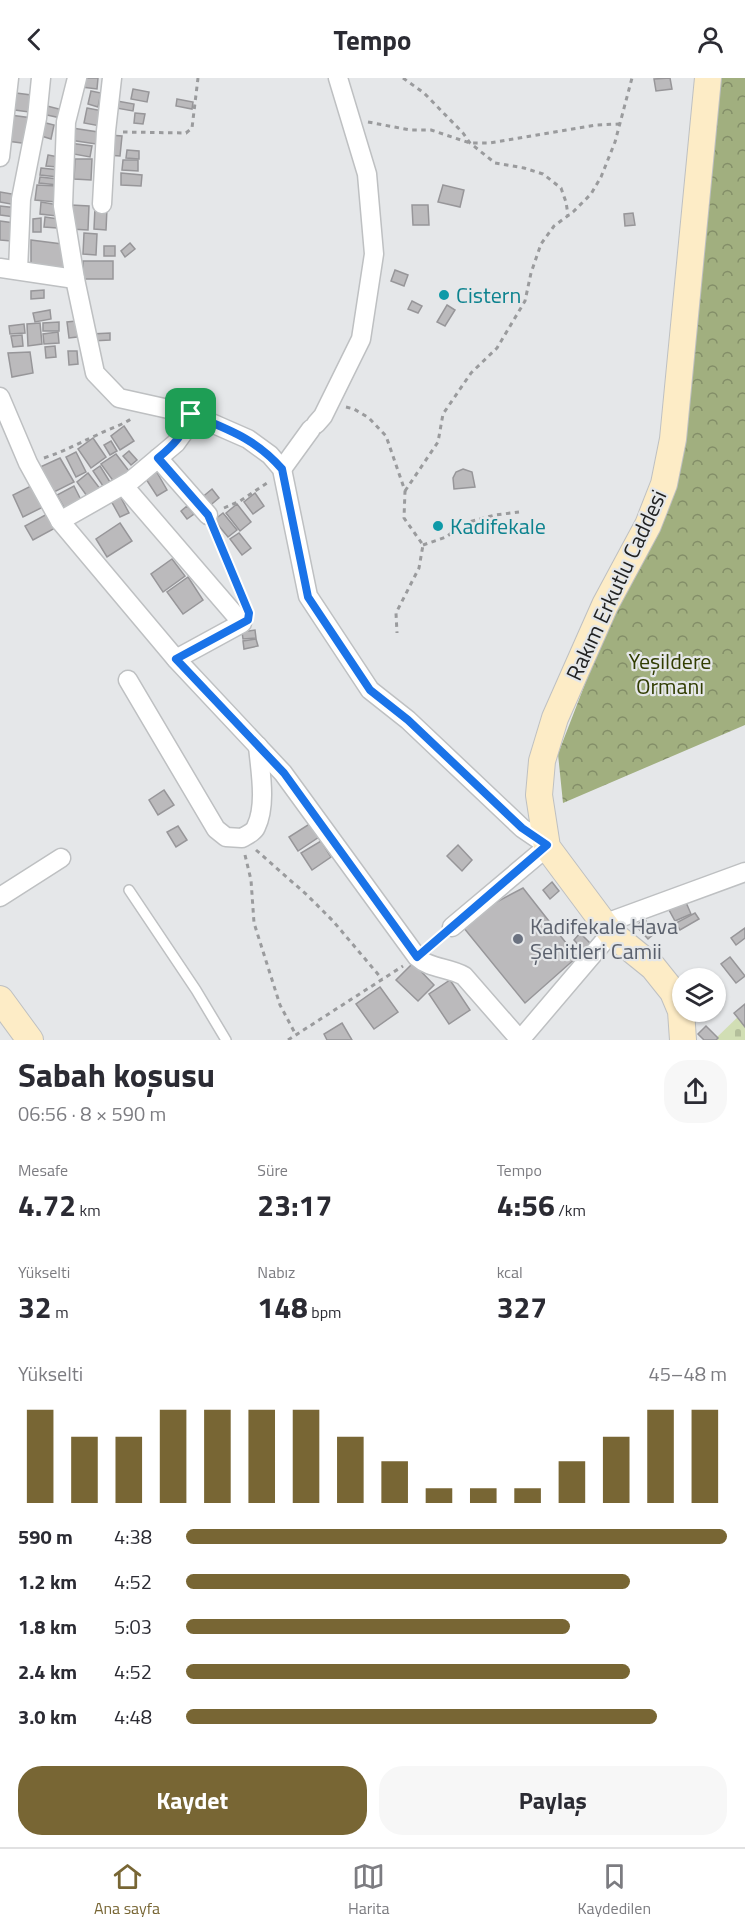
<!DOCTYPE html>
<html lang="tr">
<head>
<meta charset="utf-8">
<style>
  body { margin:0; font-family:"Titillium Web",sans-serif; background:#f7f7f7; color:#2b2b33; height:100vh; display:flex; flex-direction:column; font-size:22px; white-space:nowrap }
  * { box-sizing:border-box; margin:0 }
  p { font-size:20px; color:#7c7c81 }
  .icon { flex:none; width:33px; height:33px; fill:none; stroke:currentColor; stroke-width:2; stroke-linecap:round; stroke-linejoin:round }
  .map { position:relative; height:962px; overflow:hidden }
  .drawer { display:flex; flex-direction:column; background:#fff; flex:1 }
  .drawer>* { flex:none }
  .fabs { position:absolute; left:672px; top:890px; display:grid; gap:12px }
  .fabs a { display:grid; place-items:center; width:54px; height:54px; border-radius:50%; background:#fff; box-shadow:0 2px 4px #0004; font-size:30px }
  .pin { position:absolute; display:grid; place-items:center; width:51px; height:51px; color:#fff; margin:-26px; border-radius:12px; box-shadow:0 3px 9px #0006 }
  .round { display:grid; place-items:center; flex:none; width:63px; height:63px; border-radius:24px; background:#f7f7f7 }
  .headline { display:flex; align-items:center; justify-content:space-between; height:102px; padding:0 18px }
  h1 { font-size:33px; font-weight:700; line-height:45px }
  .metrics { display:grid; grid-template-columns:repeat(3,1fr); gap:9px; height:102px; padding:6px 18px }
  .metrics div { display:grid; align-content:center }
  .metrics b { font-size:30px; font-weight:700 }
  .metrics small { font-size:16px; font-weight:400 }
  .metrics p { font-size:16px }
  .chart { height:168px; padding:12px 18px }
  .chart p { display:flex; justify-content:space-between }
  .chart svg { width:100%; height:108px; margin-top:6px; stroke:#786634; stroke-width:6 }
  .button { display:flex; gap:12px; margin-top:auto; padding:12px 18px }
  .button a { flex:1; height:69px; border-radius:24px; background:#786634; color:#fff; font-size:24px; font-weight:700; line-height:69px; text-align:center }
  .button a+a { background:#f7f7f7; color:#2b2b33 }
  ul { padding:0 18px; list-style:none; font-size:20px }
  li { display:grid; grid-template-columns:96px 72px 1fr; align-items:center; height:45px }
  li i { height:15px; border-radius:8px; background:#786634 }
  header { display:flex; justify-content:space-between; align-items:center; height:78px; padding:0 18px; background:#fff; font-size:27px; font-weight:700 }
  .tab-bar { display:flex; justify-content:space-around; align-items:center; height:84px; border-top:2px solid #e1e1e2; background:#fff; font-size:16px; color:#7c7c81 }
  .tab-bar a { display:grid; justify-items:center; gap:3px }
  .tab-bar .active { color:#786634 }
  .map>svg:first-child { display:block }
  .forest { fill:url(#forest-crowns) }
  .cemetery { fill:url(#cemetery-stones) }
  .building { fill:#bbbabc; stroke:#979699; stroke-width:1.5 }
  .lines { fill:none; stroke-linecap:round; stroke-linejoin:round }
  .lane-casing { stroke:#bec0c2; stroke-width:12 }
  .street-casing { stroke:#bec0c2; stroke-width:21 }
  .secondary-casing { stroke:#bec0c2; stroke-width:28 }
  .path { stroke:#9a9b9d; stroke-width:3; stroke-dasharray:4.5 4.5; stroke-linecap:butt }
  .lane { stroke:#fff; stroke-width:9 }
  .street { stroke:#fff; stroke-width:18 }
  .secondary { stroke:#fdecc6; stroke-width:26 }
  .route-casing { stroke:#fff; stroke-width:12 }
  .route { stroke:#1a73e8; stroke-width:8 }
  .culture-dot { fill:#0f9aa8; stroke:#e5e7e9; stroke-width:2 }
  .worship-dot { fill:#6b7280; stroke:#e5e7e9; stroke-width:2 }
  .labels { text-anchor:middle; dominant-baseline:central; stroke-width:4.5; stroke-linejoin:round; paint-order:stroke }
  .culture-label { font-size:22px; fill:#0d838f; stroke:#e5e7e9; text-anchor:start }
  .street-label { font-size:22px; fill:#212222; stroke:#e5e7e9 }
  .park-label { font-size:22px; fill:#313d02; stroke:#e5e7e9 }
  .worship-label { font-size:22px; fill:#5b616d; stroke:#e5e7e9; text-anchor:start }
</style>
</head>
<body>
<header><svg class="icon" aria-label="back" viewBox="0 0 24 24"><path d="M15 5l-7 7 7 7"/></svg>Tempo<svg class="icon" aria-label="person" viewBox="0 0 24 24"><circle cx="12" cy="8" r="4"/><path d="M4 21q1-7 8-7t8 7"/></svg></header>
<div class="map">
<svg width="745" height="962" viewBox="0 0 745 962">
  <defs>
    <pattern id="forest-crowns" width="20" height="18" patternUnits="userSpaceOnUse" patternTransform="scale(1.5)"><rect width="20" height="18" fill="#a1af7f"/><path d="M2 6a3 3 0 1 1 6 0M12 15a3 3 0 1 1 6 0" fill="none" stroke="#838e68"/></pattern>
    <pattern id="cemetery-stones" width="16" height="16" patternUnits="userSpaceOnUse" patternTransform="scale(1.5)"><rect width="16" height="16" fill="#d1deb4"/><path d="M2 7V4a2 2 0 0 1 4 0v3zM10 15v-3a2 2 0 0 1 4 0v3z" fill="#b3be9a"/></pattern>
  </defs>
  <rect width="100%" height="100%" fill="#e5e7e9"/>
  <path class="forest" d="M 711,0 L 745,0 L 745,647 L 563,725 L 558,676 L 600,567 L 662,440 Z"/>
  <path class="cemetery" d="M 745,932 L 745,962 L 714,962 Z"/>
  <g class="building">
    <path d="M 83,0 L 98,0 L 97,11 L 82,9 Z"/>
    <path d="M 670,0 L 672,11 L 656,13 L 654,1 Z"/>
    <path d="M 133,11 L 149,14 L 147,24 L 131,21 Z"/>
    <path d="M 91,13 L 101,15 L 98,29 L 88,26 Z"/>
    <path d="M 16,15 L 31,17 L 29,34 L 15,32 Z"/>
    <path d="M 177,21 L 193,24 L 192,31 L 176,28 Z"/>
    <path d="M 117,23 L 134,26 L 133,33 L 116,30 Z"/>
    <path d="M 43,27 L 63,32 L 61,40 L 42,36 Z"/>
    <path d="M 87,30 L 103,33 L 100,48 L 84,45 Z"/>
    <path d="M 135,35 L 145,36 L 143,46 L 134,45 Z"/>
    <path d="M 10,37 L 32,40 L 29,66 L 7,63 Z"/>
    <path d="M 42,44 L 54,47 L 51,61 L 38,57 Z"/>
    <path d="M 72,50 L 98,54 L 96,66 L 70,62 Z"/>
    <path d="M 109,57 L 122,58 L 120,78 L 107,77 Z"/>
    <path d="M 69,65 L 92,68 L 90,79 L 68,75 Z"/>
    <path d="M 127,72 L 139,73 L 139,81 L 126,80 Z"/>
    <path d="M 48,77 L 59,79 L 57,89 L 46,88 Z"/>
    <path d="M 75,81 L 92,81 L 91,102 L 74,101 Z"/>
    <path d="M 123,82 L 138,82 L 138,93 L 122,92 Z"/>
    <path d="M 41,90 L 59,92 L 58,99 L 40,97 Z"/>
    <path d="M 121,95 L 142,97 L 141,108 L 121,107 Z"/>
    <path d="M 40,99 L 58,101 L 58,107 L 39,105 Z"/>
    <path d="M 37,107 L 57,108 L 56,124 L 35,122 Z"/>
    <path d="M 443,107 L 464,112 L 460,129 L 438,124 Z"/>
    <path d="M 0,114 L 18,117 L 16,127 L 0,124 Z"/>
    <path d="M 41,124 L 59,127 L 57,138 L 40,136 Z"/>
    <path d="M 71,127 L 89,128 L 88,152 L 70,151 Z"/>
    <path d="M 412,127 L 428,127 L 429,147 L 413,147 Z"/>
    <path d="M 0,128 L 17,130 L 15,139 L 0,137 Z"/>
    <path d="M 95,129 L 107,130 L 106,152 L 94,151 Z"/>
    <path d="M 633,135 L 635,147 L 625,148 L 624,136 Z"/>
    <path d="M 45,139 L 58,141 L 57,150 L 44,149 Z"/>
    <path d="M 41,140 L 41,154 L 33,154 L 33,141 Z"/>
    <path d="M 0,143 L 14,145 L 11,163 L 0,162 Z"/>
    <path d="M 84,155 L 97,156 L 96,177 L 83,176 Z"/>
    <path d="M 31,162 L 62,166 L 69,195 L 31,189 Z"/>
    <path d="M 130,165 L 135,171 L 125,179 L 121,173 Z"/>
    <rect x="104" y="168" width="11" height="10"/>
    <rect x="83" y="183" width="30" height="18"/>
    <path d="M 395,192 L 408,197 L 404,208 L 391,203 Z"/>
    <path d="M 44,212 L 44,220 L 31,221 L 31,213 Z"/>
    <path d="M 412,223 L 422,228 L 418,235 L 408,231 Z"/>
    <path d="M 447,227 L 455,232 L 445,248 L 437,244 Z"/>
    <path d="M 50,232 L 51,241 L 35,244 L 33,235 Z"/>
    <path d="M 76,243 L 77,259 L 69,260 L 67,244 Z"/>
    <path d="M 59,244 L 59,253 L 43,253 L 43,245 Z"/>
    <path d="M 40,245 L 42,266 L 28,268 L 27,246 Z"/>
    <path d="M 24,246 L 25,255 L 10,256 L 9,248 Z"/>
    <path d="M 58,254 L 59,265 L 44,266 L 43,256 Z"/>
    <path d="M 110,255 L 110,262 L 92,263 L 91,256 Z"/>
    <path d="M 22,257 L 23,268 L 13,269 L 11,258 Z"/>
    <path d="M 55,268 L 56,279 L 46,280 L 45,269 Z"/>
    <path d="M 68,273 L 77,273 L 78,286 L 69,287 Z"/>
    <path d="M 30,274 L 33,295 L 12,299 L 8,275 Z"/>
    <path d="M 124,348 L 134,363 L 120,372 L 111,358 Z"/>
    <path d="M 93,360 L 106,379 L 91,390 L 78,371 Z"/>
    <path d="M 111,363 L 117,373 L 110,377 L 104,367 Z"/>
    <path d="M 129,373 L 137,382 L 131,387 L 123,378 Z"/>
    <path d="M 76,374 L 86,394 L 76,399 L 66,379 Z"/>
    <path d="M 116,376 L 129,393 L 114,404 L 101,386 Z"/>
    <path d="M 60,380 L 74,404 L 52,415 L 40,389 Z"/>
    <path d="M 100,388 L 110,404 L 103,408 L 93,393 Z"/>
    <path d="M 155,391 L 167,412 L 157,418 L 144,398 Z"/>
    <path d="M 463,391 L 472,394 L 475,409 L 454,411 L 453,400 L 456,394 Z"/>
    <path d="M 88,395 L 101,412 L 89,421 L 77,404 Z"/>
    <path d="M 37,405 L 47,427 L 23,439 L 13,417 Z"/>
    <path d="M 74,408 L 83,426 L 67,435 L 57,417 Z"/>
    <path d="M 212,411 L 219,420 L 207,430 L 200,421 Z"/>
    <path d="M 255,415 L 264,428 L 253,436 L 244,424 Z"/>
    <path d="M 119,416 L 129,435 L 120,439 L 110,421 Z"/>
    <path d="M 237,426 L 251,444 L 240,453 L 226,435 Z"/>
    <path d="M 187,428 L 194,436 L 187,441 L 181,433 Z"/>
    <path d="M 49,435 L 57,449 L 33,462 L 25,448 Z"/>
    <path d="M 223,435 L 237,452 L 228,459 L 214,442 Z"/>
    <path d="M 120,445 L 132,463 L 107,479 L 96,461 Z"/>
    <path d="M 239,455 L 251,470 L 242,477 L 230,461 Z"/>
    <path d="M 172,481 L 185,498 L 163,514 L 151,496 Z"/>
    <path d="M 188,499 L 203,522 L 183,536 L 167,514 Z"/>
    <path d="M 255,552 L 256,560 L 243,561 L 242,554 Z"/>
    <path d="M 256,561 L 258,568 L 244,571 L 243,563 Z"/>
    <path d="M 164,712 L 174,727 L 158,737 L 149,722 Z"/>
    <path d="M 311,745 L 319,759 L 298,773 L 289,759 Z"/>
    <path d="M 178,748 L 187,762 L 176,769 L 167,754 Z"/>
    <path d="M 321,763 L 331,779 L 312,792 L 301,775 Z"/>
    <path d="M 458,767 L 472,782 L 462,793 L 447,778 Z"/>
    <path d="M 552,804 L 559,813 L 550,821 L 543,812 Z"/>
    <path d="M 523,810 L 577,879 L 525,925 L 459,844 Z"/>
    <path d="M 685,822 L 691,836 L 675,843 L 668,830 Z"/>
    <path d="M 695,835 L 699,841 L 680,852 L 676,845 Z"/>
    <path d="M 644,841 L 656,854 L 648,861 L 636,848 Z"/>
    <path d="M 745,850 L 745,860 L 736,867 L 731,860 Z"/>
    <path d="M 580,855 L 591,866 L 584,873 L 574,862 Z"/>
    <path d="M 730,879 L 745,898 L 736,905 L 721,886 Z"/>
    <path d="M 413,885 L 434,907 L 418,923 L 396,902 Z"/>
    <path d="M 450,902 L 470,932 L 449,946 L 429,916 Z"/>
    <path d="M 380,909 L 398,934 L 374,951 L 356,926 Z"/>
    <path d="M 745,926 L 745,949 L 734,935 Z"/>
    <path d="M 342,945 L 352,962 L 327,962 L 324,956 Z"/>
    <path d="M 706,948 L 718,960 L 716,962 L 704,962 L 698,956 Z"/>
  </g>
  <g class="lines">
    <g class="lane-casing">
      <path id="lane" d="M 129,812 L 196,912 L 226,962"/>
    </g>
    <g class="street-casing">
      <g id="street">
        <path d="M 77,0 L 66,44 L 63,128 L 75,201 L 95,295 L 119,320 L 191,336 L 248,361 L 270,377 L 282,391 L 308,518 L 370,612 L 408,642 L 522,750 L 547,767"/>
        <path d="M 0,79 L 9,0"/>
        <path d="M 102,126 L 106,53 L 112,0"/>
        <path d="M 0,190 L 75,201"/>
        <path d="M 18,192 L 21,121 L 37,40 L 41,0"/>
        <path d="M 0,319 L 28,385 L 60,443 L 176,581 L 283,695 L 417,879 C 430,891 448,889 464,898 L 520,962"/>
        <path d="M 316,346 L 323,338 L 361,261 L 374,176 L 367,96 L 338,0"/>
        <path d="M 158,380 L 208,437"/>
        <path d="M 282,391 L 311,351"/>
        <path d="M 124,408 L 242,545 L 176,581"/>
        <path d="M 60,443 L 132,402 L 176,365 L 186,351 L 191,336"/>
        <path d="M 128,602 L 216,751 L 226,759 L 242,760 C 247,757 254,754 256,749 C 267,727 260,691 258,668"/>
        <path d="M 0,819 L 61,780"/>
        <path d="M 603,846 L 745,794"/>
        <path d="M 452,849 L 547,769"/>
        <path d="M 520,962 L 611,855"/>
      </g>
    </g>
    <g class="secondary-casing">
      <g id="secondary">
        <path d="M 0,921 L 30,962"/>
        <path d="M 683,962 L 681,933 L 673,914 L 653,889 L 611,855 L 547,769 L 539,717 L 542,683 L 555,640 L 605,527 L 648,447 L 664,406 L 673,361 L 708,0"/>
      </g>
    </g>
    <g class="path">
      <path d="M 403,0 L 424,15 L 463,55 L 470,65 L 495,85 L 524,90 L 543,96 L 561,110 L 566,124 L 568,137"/>
      <path d="M 368,44 L 410,52 L 431,52 L 470,65 L 489,65 L 596,47 L 619,46"/>
      <path d="M 123,54 L 186,55 L 192,50 L 198,0"/>
      <path d="M 346,329 L 354,331 L 369,340 L 386,358 L 405,413 L 404,440 L 423,467 L 419,490 L 396,535 L 397,555"/>
      <path d="M 44,380 C 65,373 77,366 97,357 C 108,351 120,348 131,341"/>
      <path d="M 405,413 L 438,364 L 443,336 L 471,295 L 497,270 L 525,223 L 531,195 L 541,166 L 554,148 L 573,134 L 591,116 L 601,99 L 615,64 L 632,0"/>
      <path d="M 224,430 L 240,423 L 267,405"/>
      <path d="M 214,452 L 242,518"/>
      <path d="M 423,467 L 446,459 L 465,445 L 495,437 L 519,434"/>
      <path d="M 256,772 L 307,817 L 333,843 L 382,901"/>
      <path d="M 245,777 L 251,802 L 254,845 L 280,927 L 296,957"/>
      <path d="M 430,868 L 441,859"/>
      <path d="M 288,962 L 403,888"/>
    </g>
    <use href="#lane" class="lane"/>
    <use href="#street" class="street"/>
    <use href="#secondary" class="secondary"/>
  </g>
  <g class="lines">
    <g class="route-casing">
      <path id="route" d="M 191,336 C 227,351 255,360 282,391 L 308,519 L 370,612 L 408,642 L 522,750 L 547,767 L 417,879 L 284,695 L 176,581 L 248,542 L 249,535 L 208,437 L 158,380 C 174,367 184,356 191,336 Z"/>
    </g>
    <use href="#route" class="route"/>
  </g>
  <g class="culture-dot">
    <circle cx="444" cy="217" r="6"/>
    <circle cx="438" cy="448" r="6"/>
  </g>
  <circle class="worship-dot" cx="518" cy="861" r="6"/>
  <g class="labels">
    <g class="culture-label">
      <text x="456" y="217">Cistern</text>
      <text x="450" y="448">Kadifekale</text>
    </g>
    <g class="street-label">
      <text transform="translate(616 507) rotate(-65)">Rakım Erkutlu Caddesi</text>
    </g>
    <g class="park-label">
      <text x="670" y="583">Yeşildere<tspan x="670" dy="25">Ormanı</tspan></text>
    </g>
    <g class="worship-label">
      <text x="530" y="848">Kadifekale Hava<tspan x="530" dy="25">Şehitleri Camii</tspan></text>
    </g>
  </g>
</svg>
<div class="fabs">
<a><svg class="icon" aria-label="layers" viewBox="0 0 24 24"><path d="M12 4l9 5-9 5-9-5zM3 14l9 5 9-5"/></svg></a>
</div>
<div class="pin" style="left:191px;top:336px;background:#1e9e55"><svg class="icon" aria-label="arrive" viewBox="0 0 24 24"><path d="M6 21V4h12l-3 4 3 4H6"/></svg></div>
</div>
<section class="drawer">
<div class="headline"><div><h1>Sabah koşusu</h1><p>06:56 · 8 × 590 m</p></div><a class="round"><svg class="icon" aria-label="share" viewBox="0 0 24 24"><path d="M12 15V3M7 8l5-5 5 5M5 13v7h14v-7"/></svg></a></div>
<div class="metrics">
<div><p>Mesafe</p><b>4.72<small> km</small></b></div>
<div><p>Süre</p><b>23:17</b></div>
<div><p>Tempo</p><b>4:56<small> /km</small></b></div>
</div>
<div class="metrics">
<div><p>Yükselti</p><b>32<small> m</small></b></div>
<div><p>Nabız</p><b>148<small> bpm</small></b></div>
<div><p>kcal</p><b>327</b></div>
</div>
<div class="chart"><p><span>Yükselti</span>45–48 m</p>
<svg viewBox="0 0 160 44" preserveAspectRatio="none"><path d="M5 44V6M15 44V17M25 44V17M35 44V6M45 44V6M55 44V6M65 44V6M75 44V17M85 44V27M95 44V38M105 44V38M115 44V38M125 44V27M135 44V17M145 44V6M155 44V6"/></svg>
</div>
<ul>
<li><b>590 m</b>4:38<i style="width:100%"></i></li>
<li><b>1.2 km</b>4:52<i style="width:82%"></i></li>
<li><b>1.8 km</b>5:03<i style="width:71%"></i></li>
<li><b>2.4 km</b>4:52<i style="width:82%"></i></li>
<li><b>3.0 km</b>4:48<i style="width:87%"></i></li>
</ul>
<div class="button"><a>Kaydet</a><a>Paylaş</a></div>
</section>
<nav class="tab-bar">
<a class="active"><svg class="icon" aria-label="home" viewBox="0 0 24 24"><path d="M3 11l9-7 9 7M6 9v11h12V9"/></svg>Ana sayfa</a>
<a><svg class="icon" aria-label="map" viewBox="0 0 24 24"><path d="M3 6l6-2 6 2 6-2v14l-6 2-6-2-6 2zM9 4v14M15 6v14"/></svg>Harita</a>
<a><svg class="icon" aria-label="saved" viewBox="0 0 24 24"><path d="M7 4h10v16l-5-4-5 4z"/></svg>Kaydedilen</a>
</nav>
</body>
</html>
